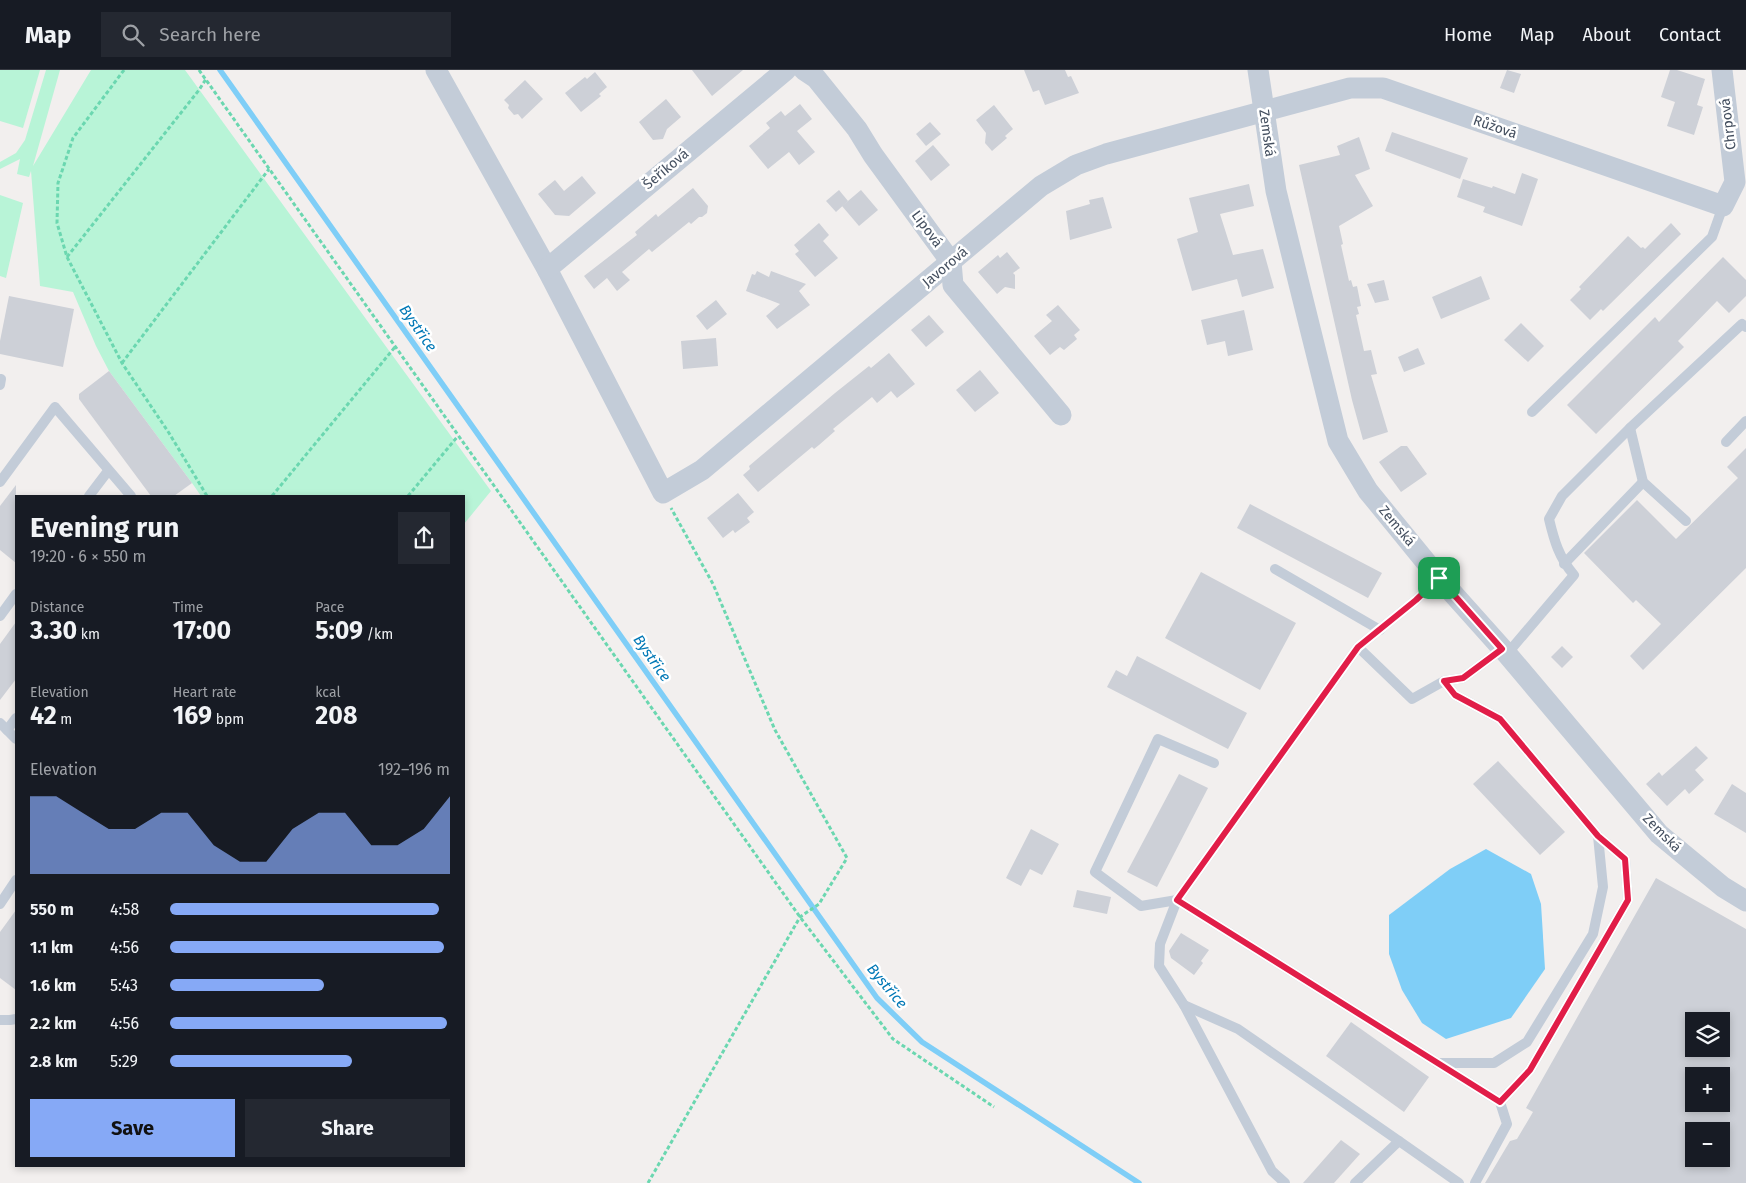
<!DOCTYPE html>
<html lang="en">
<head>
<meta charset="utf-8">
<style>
  body { margin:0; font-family:"Fira Sans",sans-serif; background:#242831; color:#f1f3f6; height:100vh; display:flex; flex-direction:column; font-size:19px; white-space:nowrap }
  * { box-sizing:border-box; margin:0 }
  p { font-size:16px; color:#9ea1a6 }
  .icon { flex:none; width:28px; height:28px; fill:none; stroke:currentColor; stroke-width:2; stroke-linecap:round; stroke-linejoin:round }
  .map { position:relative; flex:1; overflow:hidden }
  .drawer { position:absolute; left:15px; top:425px; width:450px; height:672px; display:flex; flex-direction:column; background:#171b24; border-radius:0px; box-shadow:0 2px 8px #0003 }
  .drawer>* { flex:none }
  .controls { position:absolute; left:1685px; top:942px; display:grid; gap:10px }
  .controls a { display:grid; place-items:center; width:45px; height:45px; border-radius:0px; background:#171b24; box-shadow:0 2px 8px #0003; font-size:25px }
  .pin { position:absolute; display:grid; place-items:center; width:42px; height:42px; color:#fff; margin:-21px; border-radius:10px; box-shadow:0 2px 8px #0006 }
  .round { display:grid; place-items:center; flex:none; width:52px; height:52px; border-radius:0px; background:#242831 }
  .head { display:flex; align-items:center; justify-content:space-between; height:85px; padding:0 15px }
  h1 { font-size:28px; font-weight:700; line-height:38px }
  .metrics { display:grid; grid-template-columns:repeat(3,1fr); gap:8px; height:85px; padding:5px 15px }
  .metrics div { display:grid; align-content:center }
  .metrics b { font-size:25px; font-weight:700 }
  .metrics small { font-size:14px; font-weight:400 }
  .metrics p { font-size:14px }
  .chart { height:140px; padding:10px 15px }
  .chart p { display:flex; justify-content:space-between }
  .chart svg { width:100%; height:90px; margin-top:5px; fill:#86a9f6; opacity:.7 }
  .primary-button { display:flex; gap:10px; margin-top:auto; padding:10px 15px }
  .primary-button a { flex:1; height:58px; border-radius:0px; background:#86a9f6; color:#111; font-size:20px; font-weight:700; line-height:58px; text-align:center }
  .primary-button a+a { background:#242831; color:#f1f3f6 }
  ul { padding:0 15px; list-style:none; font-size:16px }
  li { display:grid; grid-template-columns:80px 60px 1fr; align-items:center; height:38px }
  li i { height:12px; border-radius:6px; background:#86a9f6 }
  header { display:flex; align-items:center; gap:30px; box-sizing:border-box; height:70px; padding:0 25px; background:#171b24; border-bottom:1px solid #363941 }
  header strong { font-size:24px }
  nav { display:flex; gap:28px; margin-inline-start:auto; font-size:18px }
  .search { width:350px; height:45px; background:#242831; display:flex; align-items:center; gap:12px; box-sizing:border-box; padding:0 18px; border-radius:0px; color:#9ea1a6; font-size:19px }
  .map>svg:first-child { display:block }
  .green { fill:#b8f4d7 }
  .water { fill:#7fcef7 }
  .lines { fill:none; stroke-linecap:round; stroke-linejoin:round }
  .stream { stroke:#7fcef7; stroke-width:5.5 }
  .building { fill:#cdd0d7; fill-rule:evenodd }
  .path { stroke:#6bd7b0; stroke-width:3; stroke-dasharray:4 2.5; stroke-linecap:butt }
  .service { stroke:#c3ccd8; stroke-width:10 }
  .minor { stroke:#c3ccd8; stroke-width:21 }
  .route-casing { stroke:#fff; stroke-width:10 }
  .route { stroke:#e11d48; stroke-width:6 }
  .labels { text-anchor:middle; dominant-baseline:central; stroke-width:5; stroke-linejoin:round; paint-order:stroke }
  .street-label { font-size:14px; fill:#444f5f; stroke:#fff }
  .water-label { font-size:15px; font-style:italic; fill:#0078b6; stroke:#fff }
</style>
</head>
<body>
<header>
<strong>Map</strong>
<div class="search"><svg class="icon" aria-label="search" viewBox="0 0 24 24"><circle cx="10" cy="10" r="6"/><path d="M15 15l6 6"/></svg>Search here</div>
<nav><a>Home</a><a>Map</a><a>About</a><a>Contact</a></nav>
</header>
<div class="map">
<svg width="1746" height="1113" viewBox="0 0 1746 1113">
  <rect width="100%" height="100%" fill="#f2efee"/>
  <g class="green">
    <path d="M 0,0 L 40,0 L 23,58 L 0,51 Z"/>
    <path d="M 46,0 L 60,0 L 33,96 L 91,0 L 185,0 L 491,421 L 464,454 L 464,426 L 201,426 L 192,413 L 109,301 L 96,276 L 73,222 L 40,216 L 31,101 L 29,107 L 17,104 L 20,89 L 0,99 L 0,92 L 16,83 L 25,70 Z"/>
    <path d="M 0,125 L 23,133 L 6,208 L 0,206 Z"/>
  </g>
  <path class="water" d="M 1486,779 L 1531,804 L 1541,834 L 1545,899 L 1511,948 L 1446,969 L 1422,953 L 1402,920 L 1389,884 L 1389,845 L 1450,799 Z"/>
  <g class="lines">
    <path class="stream" d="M 220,0 L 877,928 L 922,972 L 1139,1113"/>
  </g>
  <g class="building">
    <path d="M 692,0 L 743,0 L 712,26 Z"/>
    <path d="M 1024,0 L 1065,0 L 1068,7 L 1071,6 L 1079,23 L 1045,35 L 1039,20 L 1033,22 Z"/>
    <path d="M 1507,0 L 1521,4 L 1514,23 L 1500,18 Z"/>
    <path d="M 1670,0 L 1677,0 L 1705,9 L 1697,35 L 1703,37 L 1694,65 L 1667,56 L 1675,32 L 1661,27 Z"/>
    <path d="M 595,2 L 607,17 L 599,24 L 601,26 L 581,42 L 565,23 L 585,7 L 587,9 Z"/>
    <path d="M 525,10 L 543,29 L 522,49 L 518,44 L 514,45 L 508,38 L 509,35 L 504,30 Z"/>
    <path d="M 666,29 L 681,47 L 667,59 L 663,69 L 653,70 L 639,52 Z"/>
    <path d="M 800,34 L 812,49 L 797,61 L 815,82 L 799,95 L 789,82 L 768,99 L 749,76 L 770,58 L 766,53 L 781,41 L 785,46 Z"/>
    <path d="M 994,35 L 1013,59 L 1005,66 L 1007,68 L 992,81 L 985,73 L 986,63 L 976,50 Z"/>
    <path d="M 930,52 L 941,64 L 926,76 L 916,64 Z"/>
    <path d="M 1392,62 L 1468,88 L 1460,109 L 1385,81 Z"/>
    <path d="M 1359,67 L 1370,99 L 1355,105 L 1373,136 L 1339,156 L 1343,174 L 1341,175 L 1349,211 L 1351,210 L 1353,217 L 1357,216 L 1361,236 L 1357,237 L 1359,244 L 1356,245 L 1364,281 L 1371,280 L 1377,304 L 1371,305 L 1388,362 L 1363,370 L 1352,330 L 1299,95 L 1340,85 L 1337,76 Z"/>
    <path d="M 933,75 L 950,95 L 931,111 L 915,91 Z"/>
    <path d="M 1522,103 L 1538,109 L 1522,156 L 1483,142 L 1485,137 L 1457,127 L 1463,109 L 1492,118 L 1493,116 L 1515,124 Z"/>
    <path d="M 582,106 L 596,123 L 569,146 L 555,145 L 538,124 L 555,110 L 564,121 Z"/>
    <path d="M 1249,114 L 1254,136 L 1220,144 L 1233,185 L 1263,179 L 1274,218 L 1242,227 L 1237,209 L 1192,221 L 1177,169 L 1198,162 L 1189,128 Z"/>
    <path d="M 693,118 L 708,136 L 707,143 L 702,147 L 699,147 L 691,154 L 689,152 L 652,182 L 649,179 L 622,202 L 630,210 L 617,221 L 607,208 L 594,219 L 584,206 L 637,165 L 635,162 L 656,144 L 658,147 Z"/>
    <path d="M 839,120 L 848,131 L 836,142 L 826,131 Z"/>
    <path d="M 861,120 L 878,140 L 859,156 L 842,136 Z"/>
    <path d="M 1103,127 L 1112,158 L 1070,170 L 1066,141 L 1090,134 L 1089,130 Z"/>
    <path d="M 819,153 L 829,165 L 823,171 L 838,188 L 815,207 L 795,184 L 799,181 L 794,175 Z"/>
    <path d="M 1671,153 L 1681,164 L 1603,241 L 1601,239 L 1590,250 L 1570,230 L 1581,219 L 1579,217 L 1628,166 L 1641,178 L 1643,177 L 1645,179 Z"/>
    <path d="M 1007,182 L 1020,198 L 1013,203 L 1015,205 L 1015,219 L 1005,217 L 997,224 L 978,202 L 998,185 L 1000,188 Z"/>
    <path d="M 1723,187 L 1746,210 L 1746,226 L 1729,243 L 1717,231 L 1678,271 L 1684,277 L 1596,364 L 1567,335 L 1655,247 L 1659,252 Z"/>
    <path d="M 757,201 L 769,207 L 771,201 L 806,214 L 799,221 L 810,235 L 777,259 L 766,246 L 780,234 L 746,221 L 752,204 L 755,205 Z"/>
    <path d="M 1481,206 L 1490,229 L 1441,249 L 1432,227 Z"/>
    <path d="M 1384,210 L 1389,230 L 1375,233 L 1367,214 Z"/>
    <path d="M 9,226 L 74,239 L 63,297 L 0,284 L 0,271 Z"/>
    <path d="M 716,230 L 727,244 L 707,260 L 696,246 Z"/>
    <path d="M 1058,235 L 1080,260 L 1074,265 L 1077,269 L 1064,280 L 1060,277 L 1050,285 L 1034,266 L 1052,251 L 1046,245 Z"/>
    <path d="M 1244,240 L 1253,280 L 1228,286 L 1225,271 L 1207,275 L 1201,250 Z"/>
    <path d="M 929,245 L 944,262 L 926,277 L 911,260 Z"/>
    <path d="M 1521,253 L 1544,276 L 1528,292 L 1504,270 Z"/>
    <path d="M 716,268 L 718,296 L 683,299 L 681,271 Z"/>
    <path d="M 1418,278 L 1425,294 L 1404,302 L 1398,287 Z"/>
    <path d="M 889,283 L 915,314 L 897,328 L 891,321 L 877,333 L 872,327 L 833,359 L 835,361 L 819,375 L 814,379 L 812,377 L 758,422 L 743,405 L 750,399 L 749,396 L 835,323 L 869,296 L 871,298 Z"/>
    <path d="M 980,300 L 999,323 L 975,342 L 956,320 Z"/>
    <path d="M 109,301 L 192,413 L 174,426 L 151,426 L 79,329 L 79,324 Z"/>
    <path d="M 1401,376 L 1407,376 L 1427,404 L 1401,422 L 1379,392 Z"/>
    <path d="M 1746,378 L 1746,498 L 1643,600 L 1630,586 L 1661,554 L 1636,530 L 1633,533 L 1584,483 L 1637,430 L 1676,469 L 1738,408 L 1727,397 Z"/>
    <path d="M 16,415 L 16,493 L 0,480 L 0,436 Z"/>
    <path d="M 738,423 L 754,442 L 747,448 L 750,452 L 735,463 L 733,460 L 723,468 L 707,448 Z"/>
    <path d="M 1250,434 L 1382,503 L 1368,528 L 1237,458 Z"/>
    <path d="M 1201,502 L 1296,553 L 1260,620 L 1165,568 Z"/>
    <path d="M 16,552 L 16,609 L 0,630 L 0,574 Z"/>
    <path d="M 1562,576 L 1573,587 L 1562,598 L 1551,587 Z"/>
    <path d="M 1137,586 L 1247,643 L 1228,679 L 1107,617 L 1116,600 L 1127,606 Z"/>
    <path d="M 1696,676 L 1708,688 L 1695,700 L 1704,710 L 1689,724 L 1685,719 L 1667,736 L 1646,714 L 1659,702 L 1662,706 Z"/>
    <path d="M 1498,691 L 1565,762 L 1540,785 L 1473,714 Z"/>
    <path d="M 1179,704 L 1208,718 L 1157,817 L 1127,802 Z"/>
    <path d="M 1732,714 L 1746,723 L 1746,763 L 1714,744 Z"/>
    <path d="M 1031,759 L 1059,774 L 1042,805 L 1030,799 L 1021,816 L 1006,808 Z"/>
    <path d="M 1656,808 L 1746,859 L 1746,1113 L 1485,1113 L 1510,1071 L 1517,1069 L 1533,1042 L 1526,1038 ZM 1694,951 L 1721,951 L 1721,979 L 1694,979 ZM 1694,1006 L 1721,1006 L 1721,1034 L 1694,1034 ZM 1694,1061 L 1721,1061 L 1721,1089 L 1694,1089 Z"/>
    <path d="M 1077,820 L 1111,827 L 1107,844 L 1073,837 Z"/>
    <path d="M 16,840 L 16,920 L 0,908 L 0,862 Z"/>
    <path d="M 1181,863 L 1209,880 L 1201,891 L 1203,893 L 1194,905 L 1171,888 L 1169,881 Z"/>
    <path d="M 1351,952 L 1429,1007 L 1404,1042 L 1326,986 Z"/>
    <path d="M 1341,1070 L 1360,1084 L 1334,1113 L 1303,1113 Z"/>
  </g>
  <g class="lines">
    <g class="path">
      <path d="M 124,0 L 73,68 L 58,113 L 57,153 L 67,187 L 122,293 L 169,363 L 207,426"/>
      <path d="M 199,0 L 800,847 L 893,969 L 994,1037"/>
      <path d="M 67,187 L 199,20 L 206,9"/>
      <path d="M 122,293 L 269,99"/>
      <path d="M 272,426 L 395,277"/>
      <path d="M 408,426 L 458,366"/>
      <path d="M 648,1113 L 800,847 L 819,834 L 847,788 L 775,660 L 713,514 L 671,438"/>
    </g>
    <g class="service">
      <path d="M 0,315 L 1,309"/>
      <path d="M 1532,342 L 1712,167 L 1723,136"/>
      <path d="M 1630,358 L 1643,412 L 1686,451"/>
      <path d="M 1726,372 L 1746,351"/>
      <path d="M 0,412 L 55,337 L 131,426"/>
      <path d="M 89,426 L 108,401"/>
      <path d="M 1564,494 L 1643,412"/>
      <path d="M 1275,499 L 1380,560"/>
      <path d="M 1439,508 L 1416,530 L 1358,577 L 1177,830 L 1500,1032 L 1530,1000 L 1628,830 L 1625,789 L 1598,766"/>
      <path d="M 0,546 L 16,524"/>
      <path d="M 1358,577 L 1412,629 L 1444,611 L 1463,608 L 1502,579"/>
      <path d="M 1507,584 L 1574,505 C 1559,488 1554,470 1549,449 L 1562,426 L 1630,358 L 1742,254 L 1746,257"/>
      <path d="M 0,653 L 16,669"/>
      <path d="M 7,660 L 16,648"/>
      <path d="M 1177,830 L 1160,874 L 1159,896 L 1184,935 L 1272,1101 L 1285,1113"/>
      <path d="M 1177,830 L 1141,836 L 1095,802 L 1158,669 L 1214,693"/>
      <path d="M 0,834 L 16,810"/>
      <path d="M 1184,935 L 1238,959 L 1399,1071 L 1355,1113"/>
      <path d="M 0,950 L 10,950 L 16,949"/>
      <path d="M 1437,993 L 1494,993 L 1527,972 L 1593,864 L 1603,817 L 1598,766 L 1500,649 L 1455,625 L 1444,611"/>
      <path d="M 1399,1071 L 1459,1113"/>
      <path d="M 1475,1113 L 1507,1054 L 1500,1032"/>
    </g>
    <g class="minor">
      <path d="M 436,0 L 547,199 L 663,423 L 702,400 L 1041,116 L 1076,95 L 1106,84 L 1350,18 L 1383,18 L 1723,136 L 1735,112 L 1722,0"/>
      <path d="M 804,0 L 816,8 L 857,59 L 873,85 L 951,192 L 953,215 L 1061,345"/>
      <path d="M 1258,0 L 1276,121 L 1338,371 L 1368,421 L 1439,508 L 1507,584 L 1659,764 L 1723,817 L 1746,831"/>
      <path d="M 547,199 L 786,0"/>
    </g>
  </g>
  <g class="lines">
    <g class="route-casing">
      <path id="route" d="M 1439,508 L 1502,579 L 1463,608 L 1444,611 L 1455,625 L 1500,649 L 1598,766 L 1625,789 L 1628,830 L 1530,1000 L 1500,1032 L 1177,830 L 1358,577 L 1416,530 Z"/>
    </g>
    <use href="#route" class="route"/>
  </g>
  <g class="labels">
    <g class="street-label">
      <text transform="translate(1728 54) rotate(-97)">Chrpová</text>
      <text transform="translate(1495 57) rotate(19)">Růžová</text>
      <text transform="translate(1267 63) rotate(82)">Zemská</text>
      <text transform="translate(666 99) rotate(-40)">Šeříková</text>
      <text transform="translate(927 159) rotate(53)">Lipová</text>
      <text transform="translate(945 197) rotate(-40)">Javorová</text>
      <text transform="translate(1397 456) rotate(50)">Zemská</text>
      <text transform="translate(1662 763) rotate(45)">Zemská</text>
    </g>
    <g class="water-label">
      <text transform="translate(418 258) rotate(55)">Bystřice</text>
      <text transform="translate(652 588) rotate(55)">Bystřice</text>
      <text transform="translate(887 916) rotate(50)">Bystřice</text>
    </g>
  </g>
</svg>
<div class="controls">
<a><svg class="icon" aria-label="layers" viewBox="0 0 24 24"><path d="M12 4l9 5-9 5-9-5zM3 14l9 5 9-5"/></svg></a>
<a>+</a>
<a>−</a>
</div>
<div class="pin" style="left:1439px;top:508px;background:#1e9e55"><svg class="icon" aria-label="arrive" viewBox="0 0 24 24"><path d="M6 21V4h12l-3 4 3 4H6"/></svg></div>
<section class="drawer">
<div class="head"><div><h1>Evening run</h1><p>19:20 · 6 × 550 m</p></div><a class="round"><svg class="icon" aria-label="share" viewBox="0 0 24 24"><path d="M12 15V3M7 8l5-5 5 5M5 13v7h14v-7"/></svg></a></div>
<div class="metrics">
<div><p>Distance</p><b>3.30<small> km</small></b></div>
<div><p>Time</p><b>17:00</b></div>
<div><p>Pace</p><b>5:09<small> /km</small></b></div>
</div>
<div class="metrics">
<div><p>Elevation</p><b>42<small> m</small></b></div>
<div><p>Heart rate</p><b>169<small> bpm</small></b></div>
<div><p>kcal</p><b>208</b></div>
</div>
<div class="chart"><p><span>Elevation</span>192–196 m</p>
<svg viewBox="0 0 160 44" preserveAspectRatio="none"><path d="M0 44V6L10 6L20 14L30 22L40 22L50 14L60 14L70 30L80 38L90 38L100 22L110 14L120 14L130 30L140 30L150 22L160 6V44z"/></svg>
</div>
<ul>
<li><b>550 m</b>4:58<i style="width:96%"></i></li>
<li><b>1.1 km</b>4:56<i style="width:98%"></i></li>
<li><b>1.6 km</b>5:43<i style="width:55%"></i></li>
<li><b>2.2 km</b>4:56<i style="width:99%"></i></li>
<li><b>2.8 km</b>5:29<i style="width:65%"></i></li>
</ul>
<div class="primary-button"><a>Save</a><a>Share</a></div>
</section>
</div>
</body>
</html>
